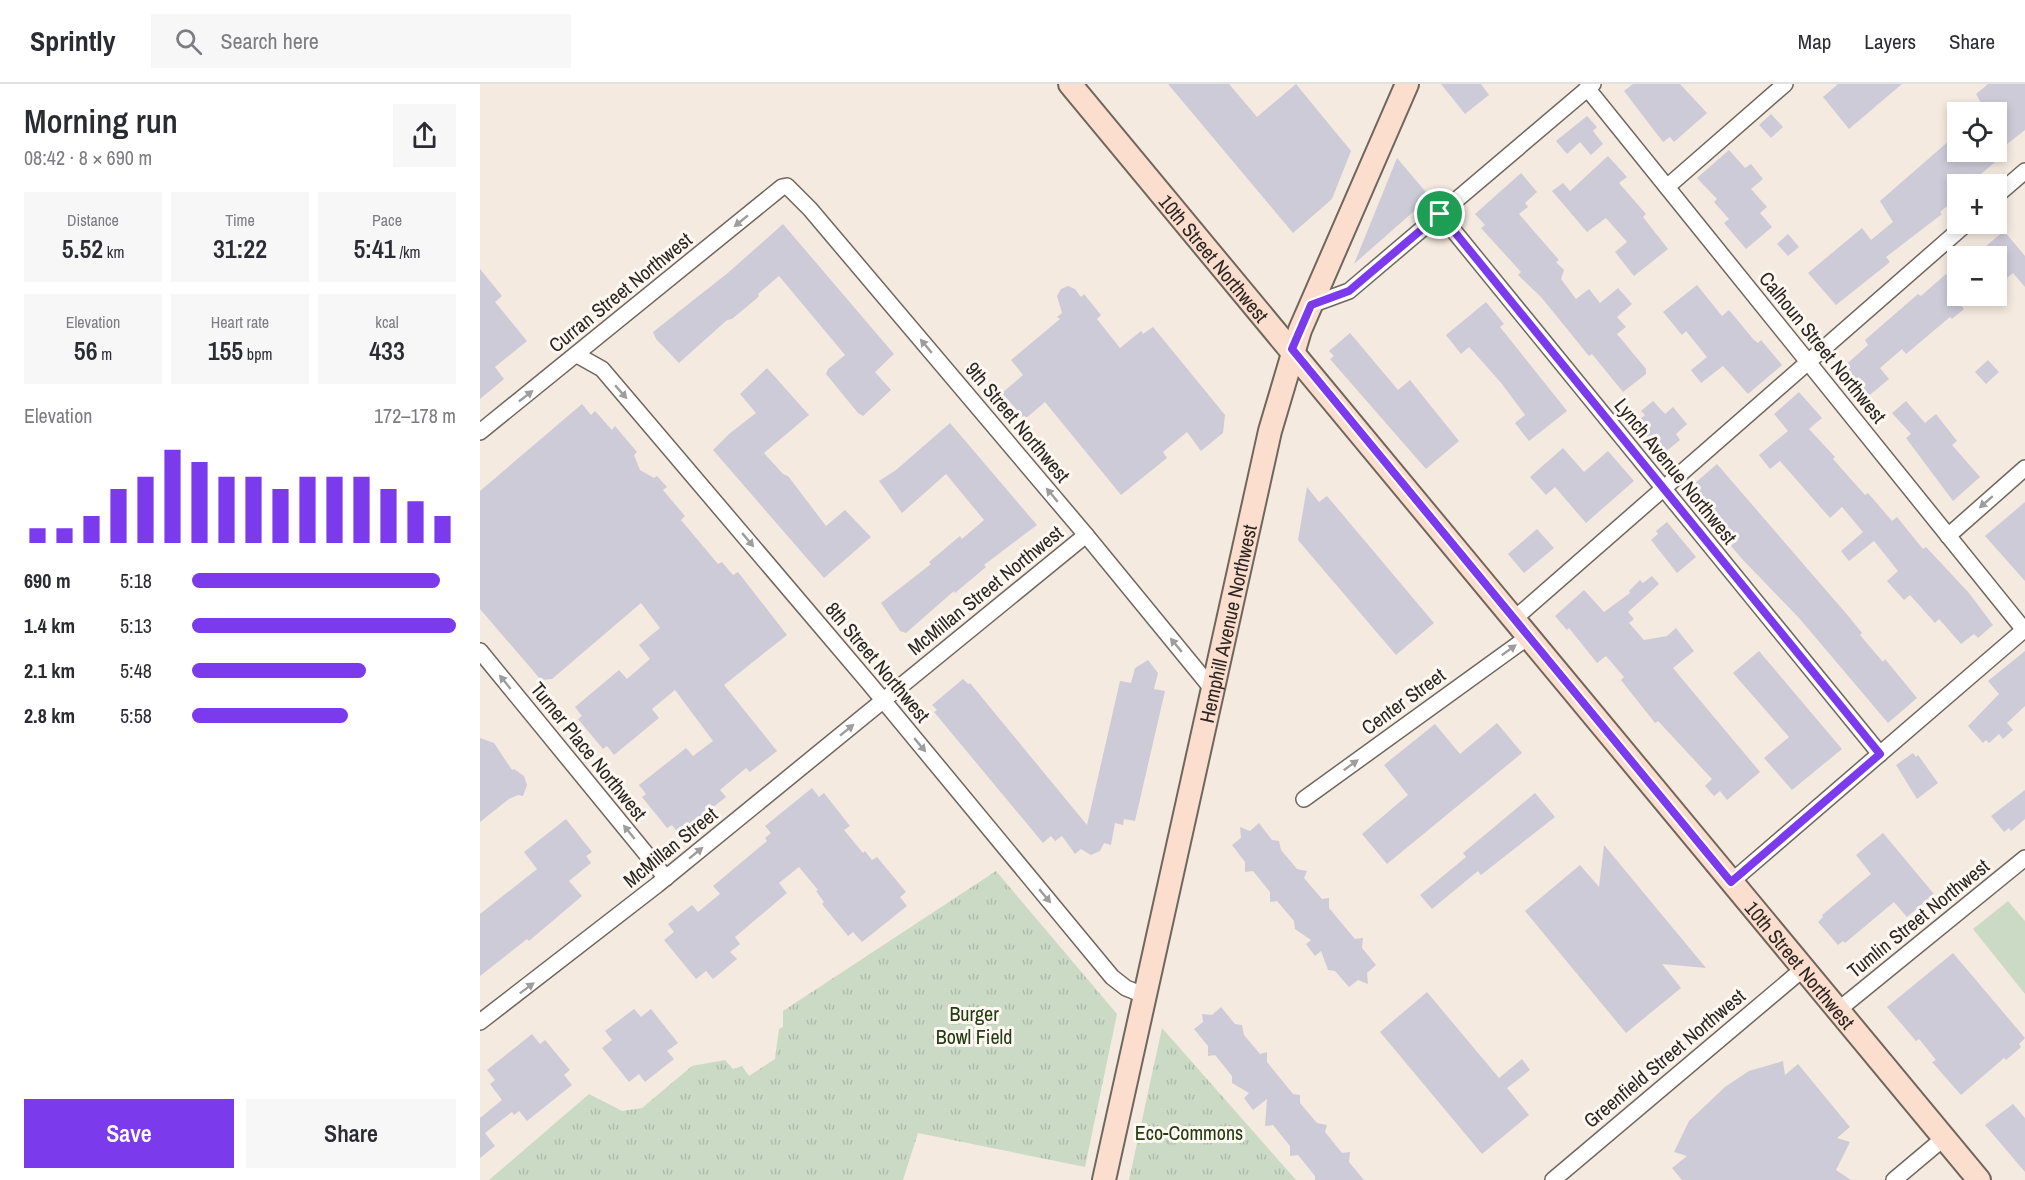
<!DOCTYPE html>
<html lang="en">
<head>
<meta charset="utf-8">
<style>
  body { margin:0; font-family:"Archivo Narrow",sans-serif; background:#f7f7f7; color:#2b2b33; height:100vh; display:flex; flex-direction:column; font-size:22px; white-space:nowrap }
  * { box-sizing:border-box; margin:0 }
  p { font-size:20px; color:#7c7c81 }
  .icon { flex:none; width:33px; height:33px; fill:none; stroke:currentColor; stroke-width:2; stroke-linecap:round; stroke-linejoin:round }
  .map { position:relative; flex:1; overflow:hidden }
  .panel { display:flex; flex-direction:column; background:#fff; width:480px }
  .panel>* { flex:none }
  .fabs { position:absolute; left:1467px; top:18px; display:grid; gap:12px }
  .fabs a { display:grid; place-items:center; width:60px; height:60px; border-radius:0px; background:#fff; box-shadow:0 3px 9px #0003; font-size:30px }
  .pin { position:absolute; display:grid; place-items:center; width:51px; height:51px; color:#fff; margin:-26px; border:3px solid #fff; border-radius:50%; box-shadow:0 2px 6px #0007 }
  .round { display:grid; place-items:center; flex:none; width:63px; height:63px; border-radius:0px; background:#f7f7f7 }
  .head { display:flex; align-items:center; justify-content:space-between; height:102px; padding:0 24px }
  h1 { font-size:33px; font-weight:600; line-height:45px }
  .figures { display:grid; grid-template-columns:repeat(3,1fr); gap:9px; height:102px; padding:6px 24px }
  .figures div { display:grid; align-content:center; border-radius:0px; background:#f7f7f7; text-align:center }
  .figures b { font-size:26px; font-weight:600 }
  .figures small { font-size:16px; font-weight:400 }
  .figures p { font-size:16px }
  .chart { height:168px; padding:12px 24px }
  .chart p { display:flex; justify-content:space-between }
  .chart svg { width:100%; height:108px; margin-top:6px; stroke:#7c3aed; stroke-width:6 }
  .primary-button { display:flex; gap:12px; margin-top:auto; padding:12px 24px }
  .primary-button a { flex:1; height:69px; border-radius:0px; background:#7c3aed; color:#fff; font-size:24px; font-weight:600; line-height:69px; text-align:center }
  .primary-button a+a { background:#f7f7f7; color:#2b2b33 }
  ul { padding:0 24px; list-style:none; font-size:20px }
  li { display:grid; grid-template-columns:96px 72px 1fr; align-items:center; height:45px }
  li i { height:15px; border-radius:8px; background:#7c3aed }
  header { display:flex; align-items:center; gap:36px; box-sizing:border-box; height:84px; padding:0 30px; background:#fff; border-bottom:2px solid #e1e1e2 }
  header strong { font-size:28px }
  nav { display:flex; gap:33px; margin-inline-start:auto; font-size:21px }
  .search { width:420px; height:54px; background:#f7f7f7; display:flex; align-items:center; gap:15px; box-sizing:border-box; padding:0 21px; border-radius:0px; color:#7c7c81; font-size:22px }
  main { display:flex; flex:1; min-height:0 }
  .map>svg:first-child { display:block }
  .park { fill:url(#park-tufts) }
  .garden { fill:#cbdac5 }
  .building { fill:#cdcbd8 }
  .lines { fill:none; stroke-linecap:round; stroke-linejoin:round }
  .street-casing { stroke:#6f665d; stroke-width:18 }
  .secondary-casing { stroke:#6f665d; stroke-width:26 }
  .street { stroke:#fff; stroke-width:15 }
  .secondary { stroke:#fcdecf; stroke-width:22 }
  .oneway { fill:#9f9d9c }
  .route-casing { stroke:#fff; stroke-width:12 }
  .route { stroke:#7c3aed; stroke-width:8 }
  .labels { text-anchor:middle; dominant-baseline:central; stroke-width:6; stroke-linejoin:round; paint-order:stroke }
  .street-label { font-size:20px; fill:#2a2622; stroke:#fff8f2 }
  .park-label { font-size:20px; fill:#203c11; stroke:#fff8f2 }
</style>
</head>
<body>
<header>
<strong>Sprintly</strong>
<div class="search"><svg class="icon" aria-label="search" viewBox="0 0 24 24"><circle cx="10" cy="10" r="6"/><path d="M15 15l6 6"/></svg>Search here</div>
<nav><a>Map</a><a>Layers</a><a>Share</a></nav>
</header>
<main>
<section class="panel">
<div class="head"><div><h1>Morning run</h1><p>08:42 · 8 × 690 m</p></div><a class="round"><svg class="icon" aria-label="share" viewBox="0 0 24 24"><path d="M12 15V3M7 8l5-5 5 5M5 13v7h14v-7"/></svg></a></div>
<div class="figures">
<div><p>Distance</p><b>5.52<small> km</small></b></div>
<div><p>Time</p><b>31:22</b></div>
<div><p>Pace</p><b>5:41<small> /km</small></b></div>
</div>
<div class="figures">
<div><p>Elevation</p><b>56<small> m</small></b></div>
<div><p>Heart rate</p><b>155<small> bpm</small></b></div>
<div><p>kcal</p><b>433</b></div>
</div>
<div class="chart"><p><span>Elevation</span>172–178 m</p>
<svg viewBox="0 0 160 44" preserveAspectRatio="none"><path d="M5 44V38M15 44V38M25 44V33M35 44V22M45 44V17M55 44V6M65 44V11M75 44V17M85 44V17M95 44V22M105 44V17M115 44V17M125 44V17M135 44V22M145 44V27M155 44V33"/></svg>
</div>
<ul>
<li><b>690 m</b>5:18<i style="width:94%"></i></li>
<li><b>1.4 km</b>5:13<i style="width:100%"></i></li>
<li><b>2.1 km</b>5:48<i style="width:66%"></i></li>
<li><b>2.8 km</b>5:58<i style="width:59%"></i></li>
</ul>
<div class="primary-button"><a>Save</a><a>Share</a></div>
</section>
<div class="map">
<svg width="1545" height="1096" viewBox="0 0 1545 1096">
  <defs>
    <pattern id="park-tufts" width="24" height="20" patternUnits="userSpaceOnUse" patternTransform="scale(1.5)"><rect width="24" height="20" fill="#cbdac5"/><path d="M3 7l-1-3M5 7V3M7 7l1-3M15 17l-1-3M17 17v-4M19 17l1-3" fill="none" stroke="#aebba9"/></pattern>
  </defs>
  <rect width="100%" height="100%" fill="#f5eadf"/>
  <g class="park">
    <path d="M 516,787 L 637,930 L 605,1083 L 438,1049 L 423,1096 L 9,1096 L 109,1010 L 142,1027 L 162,1024 L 212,982 L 245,976 L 253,985 L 262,982 L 269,992 L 295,975 L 299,945 L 303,943 L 303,927 Z"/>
    <path d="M 682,944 L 816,1096 L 649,1096 Z"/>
  </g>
  <path class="garden" d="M 1528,817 L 1545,837 L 1545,910 L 1493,845 Z"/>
  <g class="building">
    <path d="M 688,0 L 749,0 L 777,33 L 816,0 L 871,67 L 852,115 L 813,149 Z"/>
    <path d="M 961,0 L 1001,0 L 1009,11 L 985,30 Z"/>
    <path d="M 1153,0 L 1200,0 L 1227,29 L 1194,58 L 1190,53 L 1183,58 L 1144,7 Z"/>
    <path d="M 1358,0 L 1422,0 L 1369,45 L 1343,13 Z"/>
    <path d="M 1508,0 L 1545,0 L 1545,46 L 1517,68 L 1527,68 L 1495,95 L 1500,100 L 1478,100 L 1478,113 L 1460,128 L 1462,130 L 1406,173 L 1410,178 L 1356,221 L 1328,189 L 1382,144 L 1391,156 L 1413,138 L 1400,117 L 1478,49 L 1478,68 L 1516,68 L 1516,28 L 1506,28 L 1496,10 Z"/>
    <path d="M 1291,30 L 1303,43 L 1291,54 L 1279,41 Z"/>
    <path d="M 1107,32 L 1117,43 L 1113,47 L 1123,60 L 1111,71 L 1100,58 L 1087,70 L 1076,57 Z"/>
    <path d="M 1249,66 L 1265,84 L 1271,80 L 1283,95 L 1271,105 L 1287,123 L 1280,129 L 1292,143 L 1266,165 L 1244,139 L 1249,135 L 1234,118 L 1237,115 L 1217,94 Z"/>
    <path d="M 1128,72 L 1147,93 L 1139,99 L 1166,130 L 1163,133 L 1188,165 L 1154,192 L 1135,168 L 1147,158 L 1126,134 L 1107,148 L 1072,107 L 1083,99 L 1090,107 Z"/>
    <path d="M 917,74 L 950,113 L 874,180 Z"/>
    <path d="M 1041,89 L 1057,108 L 1045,119 L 1048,123 L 1039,130 L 1079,176 L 1076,178 L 1084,186 L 1081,195 L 1096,215 L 1109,205 L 1120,219 L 1138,204 L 1152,220 L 1137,233 L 1146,243 L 1137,250 L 1166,285 L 1166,290 L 1143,308 L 1112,270 L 1109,272 L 1061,213 L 1038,191 L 1041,188 L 1001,144 L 1005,141 L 995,130 Z"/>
    <path d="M 303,140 L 414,270 L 395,288 L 411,306 L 383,332 L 378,329 L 346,290 L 348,285 L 365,271 L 299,192 L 278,210 L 279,212 L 276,215 L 252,235 L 247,236 L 199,279 L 176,255 L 173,248 L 249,188 Z"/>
    <path d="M 1524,147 L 1545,172 L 1545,203 L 1533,189 L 1516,203 L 1516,172 L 1494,172 Z"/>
    <path d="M 1308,150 L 1319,163 L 1308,172 L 1297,160 Z"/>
    <path d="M 0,185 L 22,212 L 15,218 L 47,257 L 15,283 L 24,295 L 0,315 Z"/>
    <path d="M 1478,186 L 1478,212 L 1485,212 L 1478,218 L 1484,225 L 1472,235 L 1470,233 L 1426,270 L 1422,265 L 1400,284 L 1409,295 L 1385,315 L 1364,295 L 1359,295 L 1355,284 L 1369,278 L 1388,261 L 1385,256 L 1438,210 L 1441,212 L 1466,190 L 1469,193 Z"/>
    <path d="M 1217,201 L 1242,232 L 1249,226 L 1274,256 L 1278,259 L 1281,256 L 1302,281 L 1268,310 L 1243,282 L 1221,299 L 1211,286 L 1227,273 L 1206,247 L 1202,251 L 1183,228 Z"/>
    <path d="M 588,202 L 595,205 L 601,213 L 604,210 L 621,231 L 617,235 L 640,264 L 661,247 L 663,250 L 673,243 L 745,331 L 743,349 L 721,367 L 707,348 L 683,368 L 687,374 L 641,411 L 565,318 L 545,335 L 522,309 L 543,291 L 531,276 L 580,235 L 577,233 L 582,229 L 577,212 L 581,205 Z"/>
    <path d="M 1006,218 L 1024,240 L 1020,243 L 1087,327 L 1049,357 L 1035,339 L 1045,331 L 1022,300 L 992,266 L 989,263 L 981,270 L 966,251 Z"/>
    <path d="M 870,249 L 918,306 L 930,296 L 979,357 L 946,385 L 850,275 L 854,272 L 849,267 Z"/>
    <path d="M 1508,276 L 1519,288 L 1506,300 L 1495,288 Z"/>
    <path d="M 287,284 L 329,331 L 284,369 L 303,390 L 308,392 L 346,442 L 365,426 L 391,453 L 344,494 L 233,366 L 249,350 L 276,329 L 260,310 Z"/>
    <path d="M 1319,308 L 1342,334 L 1329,345 L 1355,373 L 1353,375 L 1385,411 L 1388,409 L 1412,437 L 1417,433 L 1443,465 L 1446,463 L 1489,509 L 1513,541 L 1498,554 L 1494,550 L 1481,560 L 1459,535 L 1455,539 L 1430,511 L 1424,516 L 1407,497 L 1418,487 L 1394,457 L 1369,477 L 1361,467 L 1383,448 L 1362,423 L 1350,434 L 1300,377 L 1290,385 L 1279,371 L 1308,347 L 1294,330 Z"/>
    <path d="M 1173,317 L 1185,330 L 1193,323 L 1207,340 L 1196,350 L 1200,356 L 1183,370 L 1165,350 L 1161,353 L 1152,342 L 1165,331 L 1161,327 Z"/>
    <path d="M 1426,317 L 1445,339 L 1456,330 L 1477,357 L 1472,361 L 1500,393 L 1473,417 L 1426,354 L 1431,350 L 1412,329 Z"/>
    <path d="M 102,320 L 111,331 L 115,327 L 132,346 L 135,342 L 157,368 L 154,371 L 160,386 L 174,394 L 177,392 L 187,403 L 183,406 L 205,432 L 201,436 L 238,480 L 242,478 L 253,491 L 258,488 L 307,551 L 244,601 L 297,667 L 270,688 L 266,684 L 240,706 L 246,713 L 199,750 L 192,741 L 187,744 L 162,713 L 166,710 L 159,701 L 206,664 L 213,672 L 233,657 L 195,606 L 172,625 L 179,634 L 134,671 L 127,662 L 123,665 L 98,635 L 102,632 L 95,623 L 139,586 L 147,595 L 170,575 L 159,561 L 180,544 L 161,519 L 72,595 L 61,596 L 0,525 L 0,407 Z"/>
    <path d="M 470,339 L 557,441 L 504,481 L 506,483 L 475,509 L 474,507 L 426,549 L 420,547 L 401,519 L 451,480 L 449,478 L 480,452 L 482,455 L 504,436 L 466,390 L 422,429 L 399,397 L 416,386 Z"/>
    <path d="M 1083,364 L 1104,388 L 1128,367 L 1154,397 L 1106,439 L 1075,403 L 1066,411 L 1050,393 Z"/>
    <path d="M 1237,380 L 1370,534 L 1382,549 L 1380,551 L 1403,578 L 1405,575 L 1437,614 L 1408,639 L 1319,534 L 1263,476 L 1251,462 L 1254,459 L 1207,406 Z"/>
    <path d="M 827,403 L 839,418 L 847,412 L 954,539 L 916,571 L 818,456 Z"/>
    <path d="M 1545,418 L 1545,497 L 1505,452 Z"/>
    <path d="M 1187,438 L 1216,473 L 1197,489 L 1171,456 L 1178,450 L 1176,447 Z"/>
    <path d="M 1057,445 L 1074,464 L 1044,489 L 1028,470 Z"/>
    <path d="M 1172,492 L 1179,500 L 1148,528 L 1154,535 L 1149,539 L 1164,556 L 1187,552 L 1196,544 L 1214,567 L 1193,584 L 1280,688 L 1247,716 L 1240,707 L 1234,712 L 1225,702 L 1232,695 L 1178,637 L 1175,639 L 1141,596 L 1144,593 L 1126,572 L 1117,579 L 1089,544 L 1087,546 L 1075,532 L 1104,506 L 1124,528 L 1150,509 L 1149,507 L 1160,496 L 1163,499 Z"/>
    <path d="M 1279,567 L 1362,665 L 1312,706 L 1284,674 L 1309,653 L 1253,589 Z"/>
    <path d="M 1545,567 L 1545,622 L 1527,639 L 1533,646 L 1523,655 L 1519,650 L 1509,659 L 1506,656 L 1503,659 L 1488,642 L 1519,610 L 1508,597 Z"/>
    <path d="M 668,576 L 678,589 L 674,605 L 685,607 L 655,737 L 644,735 L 643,741 L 635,739 L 631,761 L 624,759 L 620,767 L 611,771 L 601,765 L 595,770 L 582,752 L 575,757 L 571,752 L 563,759 L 454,628 L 457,626 L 452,621 L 483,595 L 488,600 L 490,599 L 607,741 L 640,597 L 651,599 L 655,584 Z"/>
    <path d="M 1017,639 L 1042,669 L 907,780 L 882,750 L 928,711 L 904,681 L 955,640 L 980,670 Z"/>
    <path d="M 0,654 L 14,659 L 32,686 L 34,685 L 44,692 L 47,701 L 43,712 L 38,711 L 29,715 L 0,738 Z"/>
    <path d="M 1433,669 L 1436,673 L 1438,671 L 1458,699 L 1437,715 L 1416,681 Z"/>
    <path d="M 332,704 L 339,713 L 344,709 L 370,742 L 364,746 L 383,769 L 385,767 L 392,776 L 397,773 L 426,808 L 420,813 L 427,822 L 382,858 L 373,848 L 368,852 L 342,820 L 344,818 L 336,807 L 338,806 L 319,783 L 299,799 L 307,809 L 255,853 L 260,860 L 250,868 L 257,875 L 233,895 L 226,887 L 216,895 L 184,856 L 194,848 L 188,840 L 212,821 L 218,828 L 240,810 L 233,802 L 287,757 L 285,754 L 291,749 L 285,742 Z"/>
    <path d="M 1545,706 L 1545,735 L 1531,747 L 1529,744 L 1524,748 L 1511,732 Z"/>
    <path d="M 1055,709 L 1075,733 L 1001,791 L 998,787 L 952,825 L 940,811 L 986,773 L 983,769 Z"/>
    <path d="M 86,735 L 112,768 L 106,772 L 111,779 L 89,797 L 102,812 L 49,857 L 47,855 L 0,892 L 0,830 L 57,785 L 44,768 Z"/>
    <path d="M 779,739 L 792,756 L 799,757 L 801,766 L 817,785 L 827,787 L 824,794 L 842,815 L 849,814 L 849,824 L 875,855 L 883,854 L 882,864 L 896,881 L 887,889 L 888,900 L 878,896 L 869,903 L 855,887 L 848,886 L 841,867 L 835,872 L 826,860 L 831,856 L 815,845 L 814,837 L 797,817 L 790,818 L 790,808 L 773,787 L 765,788 L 765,778 L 752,761 L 761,754 L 760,743 L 770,747 Z"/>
    <path d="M 1403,749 L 1454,810 L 1427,833 L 1414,818 L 1365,859 L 1363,857 L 1358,861 L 1338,838 L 1343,833 L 1342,831 L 1391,790 L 1376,771 Z"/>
    <path d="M 1124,761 L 1226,884 L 1182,880 L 1201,904 L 1146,949 L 1045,827 L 1100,781 L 1119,803 Z"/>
    <path d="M 1473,869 L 1545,954 L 1539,960 L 1541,963 L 1526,976 L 1524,974 L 1481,1011 L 1452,978 L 1456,976 L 1439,955 L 1436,957 L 1407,923 Z"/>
    <path d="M 947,908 L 1019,994 L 1042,975 L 1050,986 L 1027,1004 L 1049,1031 L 1002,1070 L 900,948 Z"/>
    <path d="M 741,923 L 755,940 L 762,941 L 764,951 L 780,970 L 787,968 L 787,978 L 813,1010 L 820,1011 L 820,1019 L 837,1039 L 847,1041 L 845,1048 L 862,1069 L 870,1068 L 869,1078 L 884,1096 L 835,1096 L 835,1092 L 818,1071 L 810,1072 L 810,1062 L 793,1041 L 785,1042 L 787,1015 L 773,1026 L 764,1014 L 769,1009 L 752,999 L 752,992 L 735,971 L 728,972 L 728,962 L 714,945 L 723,938 L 722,930 L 732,931 Z"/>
    <path d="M 154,925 L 161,933 L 171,925 L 198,959 L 187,967 L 194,975 L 165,998 L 159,990 L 149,998 L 122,964 L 132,956 L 125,947 Z"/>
    <path d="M 52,950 L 60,960 L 65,956 L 90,986 L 84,991 L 92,1001 L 47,1037 L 39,1027 L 34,1031 L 32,1028 L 5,1049 L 15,1062 L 0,1074 L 0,1034 L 22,1016 L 10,1000 L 15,996 L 7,986 Z"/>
    <path d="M 1303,977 L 1305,991 L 1318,980 L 1370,1043 L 1357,1054 L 1370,1058 L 1356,1086 L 1371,1096 L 1202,1096 L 1192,1084 L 1207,1072 L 1194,1068 L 1209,1037 L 1245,1003 L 1269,987 Z"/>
    <path d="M 1533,1020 L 1545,1034 L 1545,1088 L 1505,1041 Z"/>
  </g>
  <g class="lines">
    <g class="street-casing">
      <g id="street">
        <path d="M 1107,4 L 1545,547"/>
        <path d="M 1187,103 L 1305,0"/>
        <path d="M 1516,112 L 1545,87"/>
        <path d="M 960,130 L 1400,670"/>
        <path d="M 831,221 L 869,207 L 1113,0"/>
        <path d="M 97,271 L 122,285 L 388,598 L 632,893 L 646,904 L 666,912"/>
        <path d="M 0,348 L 302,103 L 307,102 L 330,125 L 606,451 L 733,606"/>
        <path d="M 1468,452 L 1545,384"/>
        <path d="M 1033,536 L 1486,140"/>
        <path d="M 0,567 L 186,794"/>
        <path d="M 824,715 L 1048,553"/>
        <path d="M 1251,798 L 1545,545"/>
        <path d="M 1357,927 L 1545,774"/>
        <path d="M 0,938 L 177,801 L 606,451"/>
        <path d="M 1073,1096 L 1323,885"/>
        <path d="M 1414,1096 L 1464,1054"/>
      </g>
    </g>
    <g class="secondary-casing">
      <g id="secondary">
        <path id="s1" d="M 590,0 L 1499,1096"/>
        <path id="s2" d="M 624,1096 L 790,347 L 820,246 L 927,0"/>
      </g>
    </g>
    <use href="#street" class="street"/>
    <use href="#secondary" class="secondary"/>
  </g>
  <defs><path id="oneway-solid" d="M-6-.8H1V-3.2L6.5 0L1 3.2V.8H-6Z" transform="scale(1.5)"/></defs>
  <g class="oneway">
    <use href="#oneway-solid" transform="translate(261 137) rotate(141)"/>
    <use href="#oneway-solid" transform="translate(446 262) rotate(-130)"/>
    <use href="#oneway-solid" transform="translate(141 308) rotate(49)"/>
    <use href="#oneway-solid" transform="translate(46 312) rotate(-38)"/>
    <use href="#oneway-solid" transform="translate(572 411) rotate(-130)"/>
    <use href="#oneway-solid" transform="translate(1506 418) rotate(139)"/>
    <use href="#oneway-solid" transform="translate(268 456) rotate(50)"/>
    <use href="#oneway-solid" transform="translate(696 561) rotate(-130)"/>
    <use href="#oneway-solid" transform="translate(1029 566) rotate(-36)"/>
    <use href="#oneway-solid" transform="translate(25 598) rotate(-129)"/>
    <use href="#oneway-solid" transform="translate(367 646) rotate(-39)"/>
    <use href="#oneway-solid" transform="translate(440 661) rotate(50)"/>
    <use href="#oneway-solid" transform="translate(871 681) rotate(-36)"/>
    <use href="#oneway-solid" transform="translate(149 748) rotate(-129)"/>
    <use href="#oneway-solid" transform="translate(216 769) rotate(-39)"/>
    <use href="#oneway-solid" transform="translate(565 812) rotate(50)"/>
    <use href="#oneway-solid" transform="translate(47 904) rotate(-37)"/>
  </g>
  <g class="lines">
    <g class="route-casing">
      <path id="route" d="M 960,130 L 1400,670 L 1251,798 L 812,265 L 831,221 L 869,207 Z"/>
    </g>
    <use href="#route" class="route"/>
  </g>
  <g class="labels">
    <g class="street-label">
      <text stroke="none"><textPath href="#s1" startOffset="226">10th Street Northwest</textPath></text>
      <text transform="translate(140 208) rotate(-39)">Curran Street Northwest</text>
      <text transform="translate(1343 263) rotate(51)">Calhoun Street Northwest</text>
      <text transform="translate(538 338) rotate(50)">9th Street Northwest</text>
      <text transform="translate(1196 387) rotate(51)">Lynch Avenue Northwest</text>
      <text transform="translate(505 506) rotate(-39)">McMillan Street Northwest</text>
      <text stroke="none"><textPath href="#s2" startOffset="570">Hemphill Avenue Northwest</textPath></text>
      <text transform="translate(398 578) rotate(50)">8th Street Northwest</text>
      <text transform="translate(923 617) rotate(-36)">Center Street</text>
      <text transform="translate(109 667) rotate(51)">Turner Place Northwest</text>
      <text transform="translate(190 763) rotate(-39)">McMillan Street</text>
      <text transform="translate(1438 834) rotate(-39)">Tumlin Street Northwest</text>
      <text stroke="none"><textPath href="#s1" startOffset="1144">10th Street Northwest</textPath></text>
      <text transform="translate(1184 974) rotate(-40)">Greenfield Street Northwest</text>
    </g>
    <g class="park-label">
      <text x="494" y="929">Burger<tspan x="494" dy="23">Bowl Field</tspan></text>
      <text x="709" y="1048">Eco-Commons</text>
    </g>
  </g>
</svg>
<div class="fabs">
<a><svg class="icon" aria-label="locate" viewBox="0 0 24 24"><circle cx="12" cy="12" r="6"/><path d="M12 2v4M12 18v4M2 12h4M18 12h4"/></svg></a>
<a>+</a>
<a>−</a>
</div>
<div class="pin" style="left:960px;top:130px;background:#1e9e55"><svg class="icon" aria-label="arrive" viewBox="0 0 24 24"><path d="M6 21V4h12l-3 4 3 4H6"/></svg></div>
</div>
</main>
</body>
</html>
